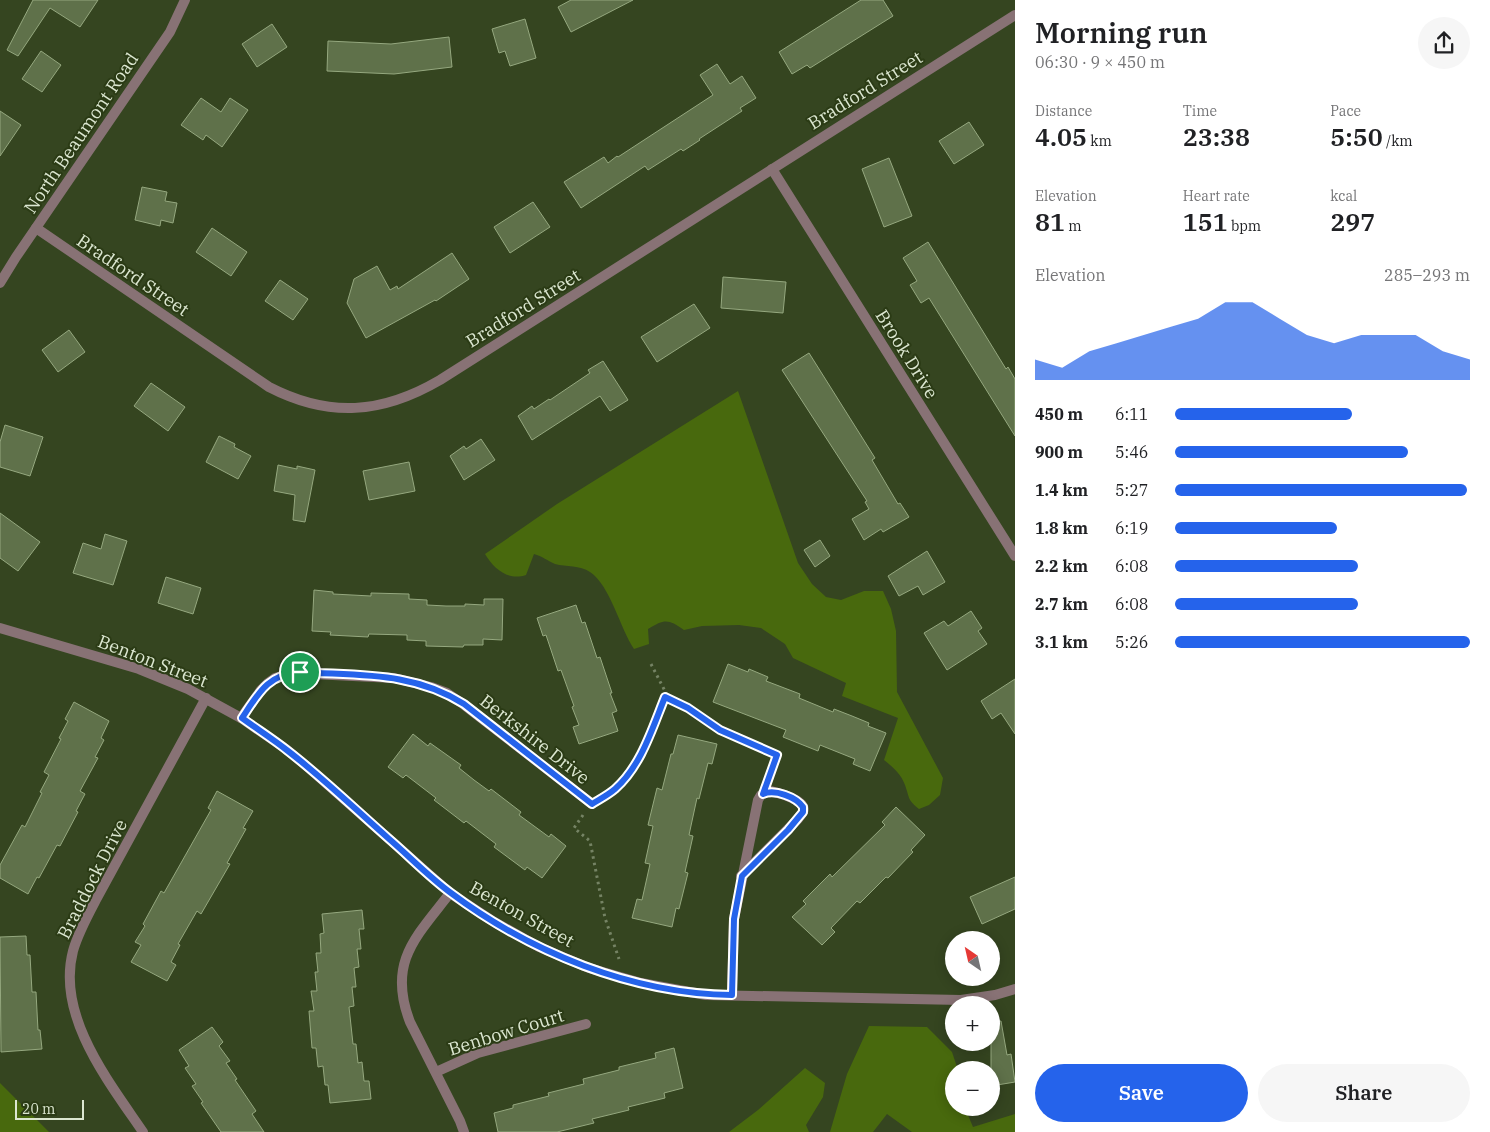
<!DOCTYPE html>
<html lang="en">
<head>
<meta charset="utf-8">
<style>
  body { margin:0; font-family:"IBM Plex Serif",serif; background:#f6f6f6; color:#202124; height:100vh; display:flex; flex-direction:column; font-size:19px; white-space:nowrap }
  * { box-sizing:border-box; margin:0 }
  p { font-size:16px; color:#757577 }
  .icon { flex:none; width:28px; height:28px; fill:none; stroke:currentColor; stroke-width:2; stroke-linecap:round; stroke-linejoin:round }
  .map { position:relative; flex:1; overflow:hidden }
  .panel { display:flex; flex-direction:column; background:#fff; width:475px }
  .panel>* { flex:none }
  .needle { width:32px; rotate:326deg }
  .tools { position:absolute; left:945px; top:931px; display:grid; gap:10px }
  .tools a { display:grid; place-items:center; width:55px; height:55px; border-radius:50%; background:#fff; box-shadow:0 2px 12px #0003; font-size:25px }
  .scale { position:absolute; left:15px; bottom:12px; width:69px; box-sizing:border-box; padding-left:5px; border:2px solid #dce7d1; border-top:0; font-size:14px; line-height:18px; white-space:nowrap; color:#dce7d1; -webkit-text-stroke:4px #2b3b15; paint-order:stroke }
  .pin { position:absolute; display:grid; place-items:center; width:42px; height:42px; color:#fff; margin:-21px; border:2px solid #fff; border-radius:50%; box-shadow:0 1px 5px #0007 }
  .round { display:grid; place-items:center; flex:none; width:52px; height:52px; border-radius:26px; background:#f6f6f6 }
  .headline { display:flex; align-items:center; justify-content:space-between; height:85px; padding:0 20px }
  h1 { font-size:28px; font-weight:600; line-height:38px }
  .stats { display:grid; grid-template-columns:repeat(3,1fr); gap:8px; height:85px; padding:5px 20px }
  .stats div { display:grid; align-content:center }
  .stats b { font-size:25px; font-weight:600 }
  .stats small { font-size:14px; font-weight:400 }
  .stats p { font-size:14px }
  .chart { height:140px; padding:10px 20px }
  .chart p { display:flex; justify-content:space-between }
  .chart svg { width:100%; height:90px; margin-top:5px; fill:#2563eb; opacity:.7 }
  .cta { display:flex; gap:10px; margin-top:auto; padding:10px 20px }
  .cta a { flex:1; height:58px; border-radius:30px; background:#2563eb; color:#fff; font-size:20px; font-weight:600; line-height:58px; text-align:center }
  .cta a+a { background:#f6f6f6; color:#202124 }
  ul { padding:0 20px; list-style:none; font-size:16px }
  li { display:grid; grid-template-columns:80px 60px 1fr; align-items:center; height:38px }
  li i { height:12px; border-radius:6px; background:#2563eb }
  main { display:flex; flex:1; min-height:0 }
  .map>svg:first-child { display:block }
  .green { fill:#48690d }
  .building { fill:#5f714a; stroke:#95a87f }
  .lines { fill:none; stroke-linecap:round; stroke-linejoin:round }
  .path { stroke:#758364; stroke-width:3; stroke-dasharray:2.5 4; stroke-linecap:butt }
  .street { stroke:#887275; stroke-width:10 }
  .route-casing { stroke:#fff; stroke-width:10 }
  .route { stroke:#2563eb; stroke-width:6 }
  .labels { text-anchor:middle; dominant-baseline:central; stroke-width:4; stroke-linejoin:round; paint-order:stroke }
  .street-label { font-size:18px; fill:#dce7d1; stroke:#2b3b15 }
</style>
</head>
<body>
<main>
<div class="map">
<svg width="1015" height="1132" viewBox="0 0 1015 1132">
  <rect width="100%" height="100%" fill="#354520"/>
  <g class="green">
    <path d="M 738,391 L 798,563 L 812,584 L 826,597 L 841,600 L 864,591 L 883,591 L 891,609 L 896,631 L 897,692 L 943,778 L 940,795 L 929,805 L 919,809 C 907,799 910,799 905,785 C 901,774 893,767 884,760 L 898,718 L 842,696 L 846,683 L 793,658 L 785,644 L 761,628 L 739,625 L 702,626 L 684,630 C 668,619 665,619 648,629 L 649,644 L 634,649 C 620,628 610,585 590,572 C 580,565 566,567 555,564 C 548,561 542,556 534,554 L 526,575 C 508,581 494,569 485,554 L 557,504 Z"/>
    <path d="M 869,1026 L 927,1027 L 952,1052 L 958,1070 L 954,1070 L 954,1108 L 965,1108 L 973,1127 L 1015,1114 L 1015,1132 L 912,1132 L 887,1114 L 873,1132 L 830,1132 L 847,1074 Z"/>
    <path d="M 805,1068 L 825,1083 L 823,1097 L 806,1125 L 809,1132 L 729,1132 L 758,1110 Z"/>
    <path d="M 0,1083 L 49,1132 L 0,1132 Z"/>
  </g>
  <g class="building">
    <path d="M 33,0 L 98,0 L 80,27 L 50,8 L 18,56 L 7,50 Z"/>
    <path d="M 571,0 L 633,0 L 571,32 L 558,7 Z"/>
    <path d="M 861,0 L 883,0 L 893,16 L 810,68 L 807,65 L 792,74 L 779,52 Z"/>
    <path d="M 525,19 L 536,58 L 510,66 L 505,51 L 499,53 L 492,29 Z"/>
    <path d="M 272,24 L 287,47 L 257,67 L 242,44 Z"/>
    <path d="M 449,37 L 452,67 L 394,74 L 327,71 L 328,41 L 391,44 Z"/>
    <path d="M 41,51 L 61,65 L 42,92 L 22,79 Z"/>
    <path d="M 717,64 L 730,84 L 742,76 L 756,98 L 740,108 L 742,111 L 699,139 L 700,140 L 683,151 L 681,149 L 648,170 L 645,166 L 581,208 L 564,182 L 604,157 L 608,163 L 617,156 L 618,157 L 713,95 L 700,75 Z"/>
    <path d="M 201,98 L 221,112 L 230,98 L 248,110 L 222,147 L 206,135 L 203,140 L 181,125 Z"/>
    <path d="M 0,111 L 21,125 L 0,156 Z"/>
    <path d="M 969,122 L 984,145 L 954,164 L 939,141 Z"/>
    <path d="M 889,158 L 912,216 L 884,227 L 862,169 Z"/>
    <path d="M 142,187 L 167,192 L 165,201 L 177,203 L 173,223 L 161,220 L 160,226 L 135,220 Z"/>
    <path d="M 533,202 L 550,227 L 510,253 L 494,227 Z"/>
    <path d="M 212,228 L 247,252 L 231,276 L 196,252 Z"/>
    <path d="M 928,242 L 1006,369 L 1008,367 L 1015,379 L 1015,436 L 929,298 L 921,303 L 910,285 L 917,281 L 903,258 Z"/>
    <path d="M 452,253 L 469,279 L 436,301 L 435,300 L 366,338 L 347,303 L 354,279 L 377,266 L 390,290 L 397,286 L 398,289 Z"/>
    <path d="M 723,277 L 786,282 L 783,313 L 721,308 Z"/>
    <path d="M 280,280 L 308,299 L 293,320 L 265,301 Z"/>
    <path d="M 694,304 L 710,328 L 657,362 L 641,337 Z"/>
    <path d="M 69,330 L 85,352 L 58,372 L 42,350 Z"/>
    <path d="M 809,353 L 875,458 L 872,460 L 898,504 L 900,503 L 909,517 L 883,532 L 881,529 L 864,540 L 852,519 L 869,509 L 865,502 L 867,501 L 782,370 Z"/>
    <path d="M 603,361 L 628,400 L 610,411 L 600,396 L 532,440 L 518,416 L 532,406 L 534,409 L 549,399 L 550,400 L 590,373 L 588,370 Z"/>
    <path d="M 151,383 L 185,407 L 168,431 L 134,406 Z"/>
    <path d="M 5,425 L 43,437 L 30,476 L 0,467 L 0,442 Z"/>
    <path d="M 219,436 L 235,444 L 234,447 L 251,456 L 238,479 L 206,462 Z"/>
    <path d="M 481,439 L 495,460 L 464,480 L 450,456 L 464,446 L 466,449 Z"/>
    <path d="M 409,462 L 415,491 L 369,500 L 363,471 Z"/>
    <path d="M 278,465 L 297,469 L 297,466 L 315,470 L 305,522 L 293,520 L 295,495 L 274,491 Z"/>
    <path d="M 0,513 L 40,542 L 18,571 L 0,558 Z"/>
    <path d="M 105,534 L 127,541 L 113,585 L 73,573 L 83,543 L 101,549 Z"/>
    <path d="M 820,540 L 830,556 L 815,567 L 804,550 Z"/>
    <path d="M 927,551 L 945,582 L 923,595 L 918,586 L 899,596 L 888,576 Z"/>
    <path d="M 166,577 L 201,588 L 193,614 L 158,603 Z"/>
    <path d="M 314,590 L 333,592 L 333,594 L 371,596 L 371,593 L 409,594 L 409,599 L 427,600 L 427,605 L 446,606 L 465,606 L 465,604 L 484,605 L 484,599 L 503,599 L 502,640 L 483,639 L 483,645 L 464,645 L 463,647 L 426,646 L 426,641 L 407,640 L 407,635 L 369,634 L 368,637 L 330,635 L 331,632 L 312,631 Z"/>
    <path d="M 576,605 L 582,623 L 585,622 L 597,658 L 600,657 L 612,693 L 610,693 L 617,711 L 612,713 L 618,731 L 579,744 L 573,727 L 579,725 L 572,707 L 574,706 L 561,670 L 558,671 L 546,635 L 543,636 L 537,618 Z"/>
    <path d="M 971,611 L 982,628 L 978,631 L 987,644 L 947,670 L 924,633 L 944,621 L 948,626 Z"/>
    <path d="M 728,664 L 748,672 L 749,669 L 768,677 L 766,681 L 800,694 L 799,698 L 833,712 L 834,709 L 852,716 L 869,723 L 868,726 L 886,733 L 870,771 L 853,764 L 855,759 L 820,745 L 818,751 L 783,737 L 786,730 L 713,702 Z"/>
    <path d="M 1015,679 L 1015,734 L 1001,713 L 992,719 L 981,701 Z"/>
    <path d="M 74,702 L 109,721 L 101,738 L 104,740 L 95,757 L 98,758 L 80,791 L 85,794 L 76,811 L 78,812 L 60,846 L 57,845 L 39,878 L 37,877 L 28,894 L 0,878 L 0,865 L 22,825 L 25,827 L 42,793 L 40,792 L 49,775 L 44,772 L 61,739 L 59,738 L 68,721 L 65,719 Z"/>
    <path d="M 413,734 L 428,746 L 430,743 L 461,765 L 459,768 L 474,780 L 489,791 L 491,789 L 521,812 L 519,815 L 549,837 L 551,834 L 566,846 L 542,878 L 527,867 L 525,870 L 494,847 L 496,844 L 466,821 L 464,823 L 434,800 L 436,798 L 406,775 L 403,778 L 388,767 Z"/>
    <path d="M 678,735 L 717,744 L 712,764 L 708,763 L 699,799 L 697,798 L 689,835 L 693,836 L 685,872 L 688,873 L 679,909 L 676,908 L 672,927 L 632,918 L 637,899 L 642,900 L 650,864 L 645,863 L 653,826 L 648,825 L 657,788 L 662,790 L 671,754 L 673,754 Z"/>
    <path d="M 217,791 L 253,811 L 243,828 L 246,829 L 227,863 L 230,864 L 201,914 L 197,911 L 178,944 L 180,945 L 171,962 L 176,965 L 167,981 L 131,962 L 141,945 L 135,942 L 145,926 L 143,924 L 161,891 L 164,893 L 211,810 L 208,808 Z"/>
    <path d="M 896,807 L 925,835 L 911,850 L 913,852 L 888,878 L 886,877 L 860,903 L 857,901 L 831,928 L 835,932 L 822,945 L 792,917 L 806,904 L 803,901 L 830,874 L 832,877 L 885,825 L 882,822 Z"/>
    <path d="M 1015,877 L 1015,909 L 982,924 L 970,897 Z"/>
    <path d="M 362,910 L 364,929 L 359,929 L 361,949 L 357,949 L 359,967 L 354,968 L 356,987 L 352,987 L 354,1006 L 349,1007 L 353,1044 L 356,1044 L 358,1063 L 362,1062 L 364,1081 L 369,1081 L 371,1099 L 330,1103 L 328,1085 L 325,1085 L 323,1066 L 318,1067 L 316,1048 L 312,1048 L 309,1011 L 314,1011 L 311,991 L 317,991 L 315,972 L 318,972 L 316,953 L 321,953 L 320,934 L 324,933 L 322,914 Z"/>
    <path d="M 26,936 L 27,955 L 30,955 L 32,992 L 36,992 L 38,1030 L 40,1030 L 42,1049 L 1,1052 L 0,937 Z"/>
    <path d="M 1001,1021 L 1007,1055 L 1011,1054 L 1015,1082 L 991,1086 L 991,1022 Z"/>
    <path d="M 212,1027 L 223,1042 L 219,1046 L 230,1061 L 226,1063 L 237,1079 L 235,1080 L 256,1111 L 252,1114 L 264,1132 L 221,1132 L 201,1103 L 203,1102 L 192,1086 L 196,1084 L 185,1068 L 189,1066 L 179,1050 Z"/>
    <path d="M 674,1048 L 683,1088 L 664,1093 L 665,1098 L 628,1107 L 629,1110 L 592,1119 L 594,1123 L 557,1132 L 498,1132 L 494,1113 L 513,1108 L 513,1105 L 549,1096 L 548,1093 L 584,1084 L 583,1079 L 619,1070 L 619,1067 L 656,1058 L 655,1053 Z"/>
  </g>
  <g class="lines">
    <g class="path">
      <path d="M 651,664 L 666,693 L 665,697"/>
      <path d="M 606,795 C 639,773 650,732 665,697 L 688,707 L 720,730 L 777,755 L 770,775"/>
      <path d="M 583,815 L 574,828 L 590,841 L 605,918 L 619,959"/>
    </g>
    <g class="street">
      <path d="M 772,169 L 1015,556"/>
      <path d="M 36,228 L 269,387 C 329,418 382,414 440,380 L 1015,15"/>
      <path d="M 0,283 L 16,257 L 170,32 L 185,0"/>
      <path d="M 0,628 L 139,669 L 188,689 L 241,718 L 286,749 L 310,769 L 450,893 L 491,920 L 539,947 L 589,968 L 641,983 L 706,995 L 961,1000 L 995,995 L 1015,989"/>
      <path d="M 241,718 L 261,690 L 268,683 L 275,678 L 292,673 L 394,678 L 431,687 L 447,693 L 463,704 L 592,804"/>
      <path d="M 450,893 C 416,937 387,962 410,1022 L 460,1121 L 464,1132"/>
      <path d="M 732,995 L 734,919 L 758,800 L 761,795 L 770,791 C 778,793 808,800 803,812 C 802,815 799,817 798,819 L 741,876"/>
      <path d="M 436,1072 L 478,1053 L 586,1024"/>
      <path d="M 143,1132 C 109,1082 56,1016 73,951 C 78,933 88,915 97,898 L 206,698"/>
    </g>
  </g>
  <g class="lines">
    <g class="route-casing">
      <path id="route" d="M 300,672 C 358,676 412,671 464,704 L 592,804 C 600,799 608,795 615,789 C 641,766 652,729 665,697 L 688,708 L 720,730 L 777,755 L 763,794 C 775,789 796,797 803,807 L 803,812 L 788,830 L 742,876 L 734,919 L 732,995 C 632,994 530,952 451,893 C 429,877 409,856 388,838 C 355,809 323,778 288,751 C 273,739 257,729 242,718 C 258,694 268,674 300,672 Z"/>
    </g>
    <use href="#route" class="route"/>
  </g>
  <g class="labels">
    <g class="street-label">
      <text transform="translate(865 90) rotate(-32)">Bradford Street</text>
      <text transform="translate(81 133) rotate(-56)">North Beaumont Road</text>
      <text transform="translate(133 275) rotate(34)">Bradford Street</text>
      <text transform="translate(523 308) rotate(-32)">Bradford Street</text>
      <text transform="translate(907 354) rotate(58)">Brook Drive</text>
      <text transform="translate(153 661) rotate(21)">Benton Street</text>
      <text transform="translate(535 739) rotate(38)">Berkshire Drive</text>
      <text transform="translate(92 879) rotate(-63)">Braddock Drive</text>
      <text transform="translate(522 914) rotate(29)">Benton Street</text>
      <text transform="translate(506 1032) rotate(-17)">Benbow Court</text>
    </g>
  </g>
</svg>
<div class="tools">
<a><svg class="needle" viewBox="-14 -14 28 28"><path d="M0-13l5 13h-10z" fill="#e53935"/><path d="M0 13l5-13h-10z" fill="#757577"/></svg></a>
<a>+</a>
<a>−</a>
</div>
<div class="scale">20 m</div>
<div class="pin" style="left:300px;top:672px;background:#1e9e55"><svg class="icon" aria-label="arrive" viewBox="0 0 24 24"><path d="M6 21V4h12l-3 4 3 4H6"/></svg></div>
</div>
<section class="panel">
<div class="headline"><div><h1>Morning run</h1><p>06:30 · 9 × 450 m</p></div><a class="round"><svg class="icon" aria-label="share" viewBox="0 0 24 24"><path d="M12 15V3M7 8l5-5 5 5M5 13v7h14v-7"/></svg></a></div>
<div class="stats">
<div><p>Distance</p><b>4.05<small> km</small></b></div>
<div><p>Time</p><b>23:38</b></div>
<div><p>Pace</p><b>5:50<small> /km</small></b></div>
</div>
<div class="stats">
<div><p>Elevation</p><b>81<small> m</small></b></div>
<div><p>Heart rate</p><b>151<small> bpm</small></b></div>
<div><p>kcal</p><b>297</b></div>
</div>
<div class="chart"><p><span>Elevation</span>285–293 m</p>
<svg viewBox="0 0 160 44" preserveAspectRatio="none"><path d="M0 44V34L10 38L20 30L30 26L40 22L50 18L60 14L70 6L80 6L90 14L100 22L110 26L120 22L130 22L140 22L150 30L160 34V44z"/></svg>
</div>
<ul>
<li><b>450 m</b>6:11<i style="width:60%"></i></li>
<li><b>900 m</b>5:46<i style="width:79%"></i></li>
<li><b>1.4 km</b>5:27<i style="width:99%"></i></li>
<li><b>1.8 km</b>6:19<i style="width:55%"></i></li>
<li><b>2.2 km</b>6:08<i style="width:62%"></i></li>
<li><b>2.7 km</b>6:08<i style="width:62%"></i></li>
<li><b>3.1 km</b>5:26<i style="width:100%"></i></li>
</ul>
<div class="cta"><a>Save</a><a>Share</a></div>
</section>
</main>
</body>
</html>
